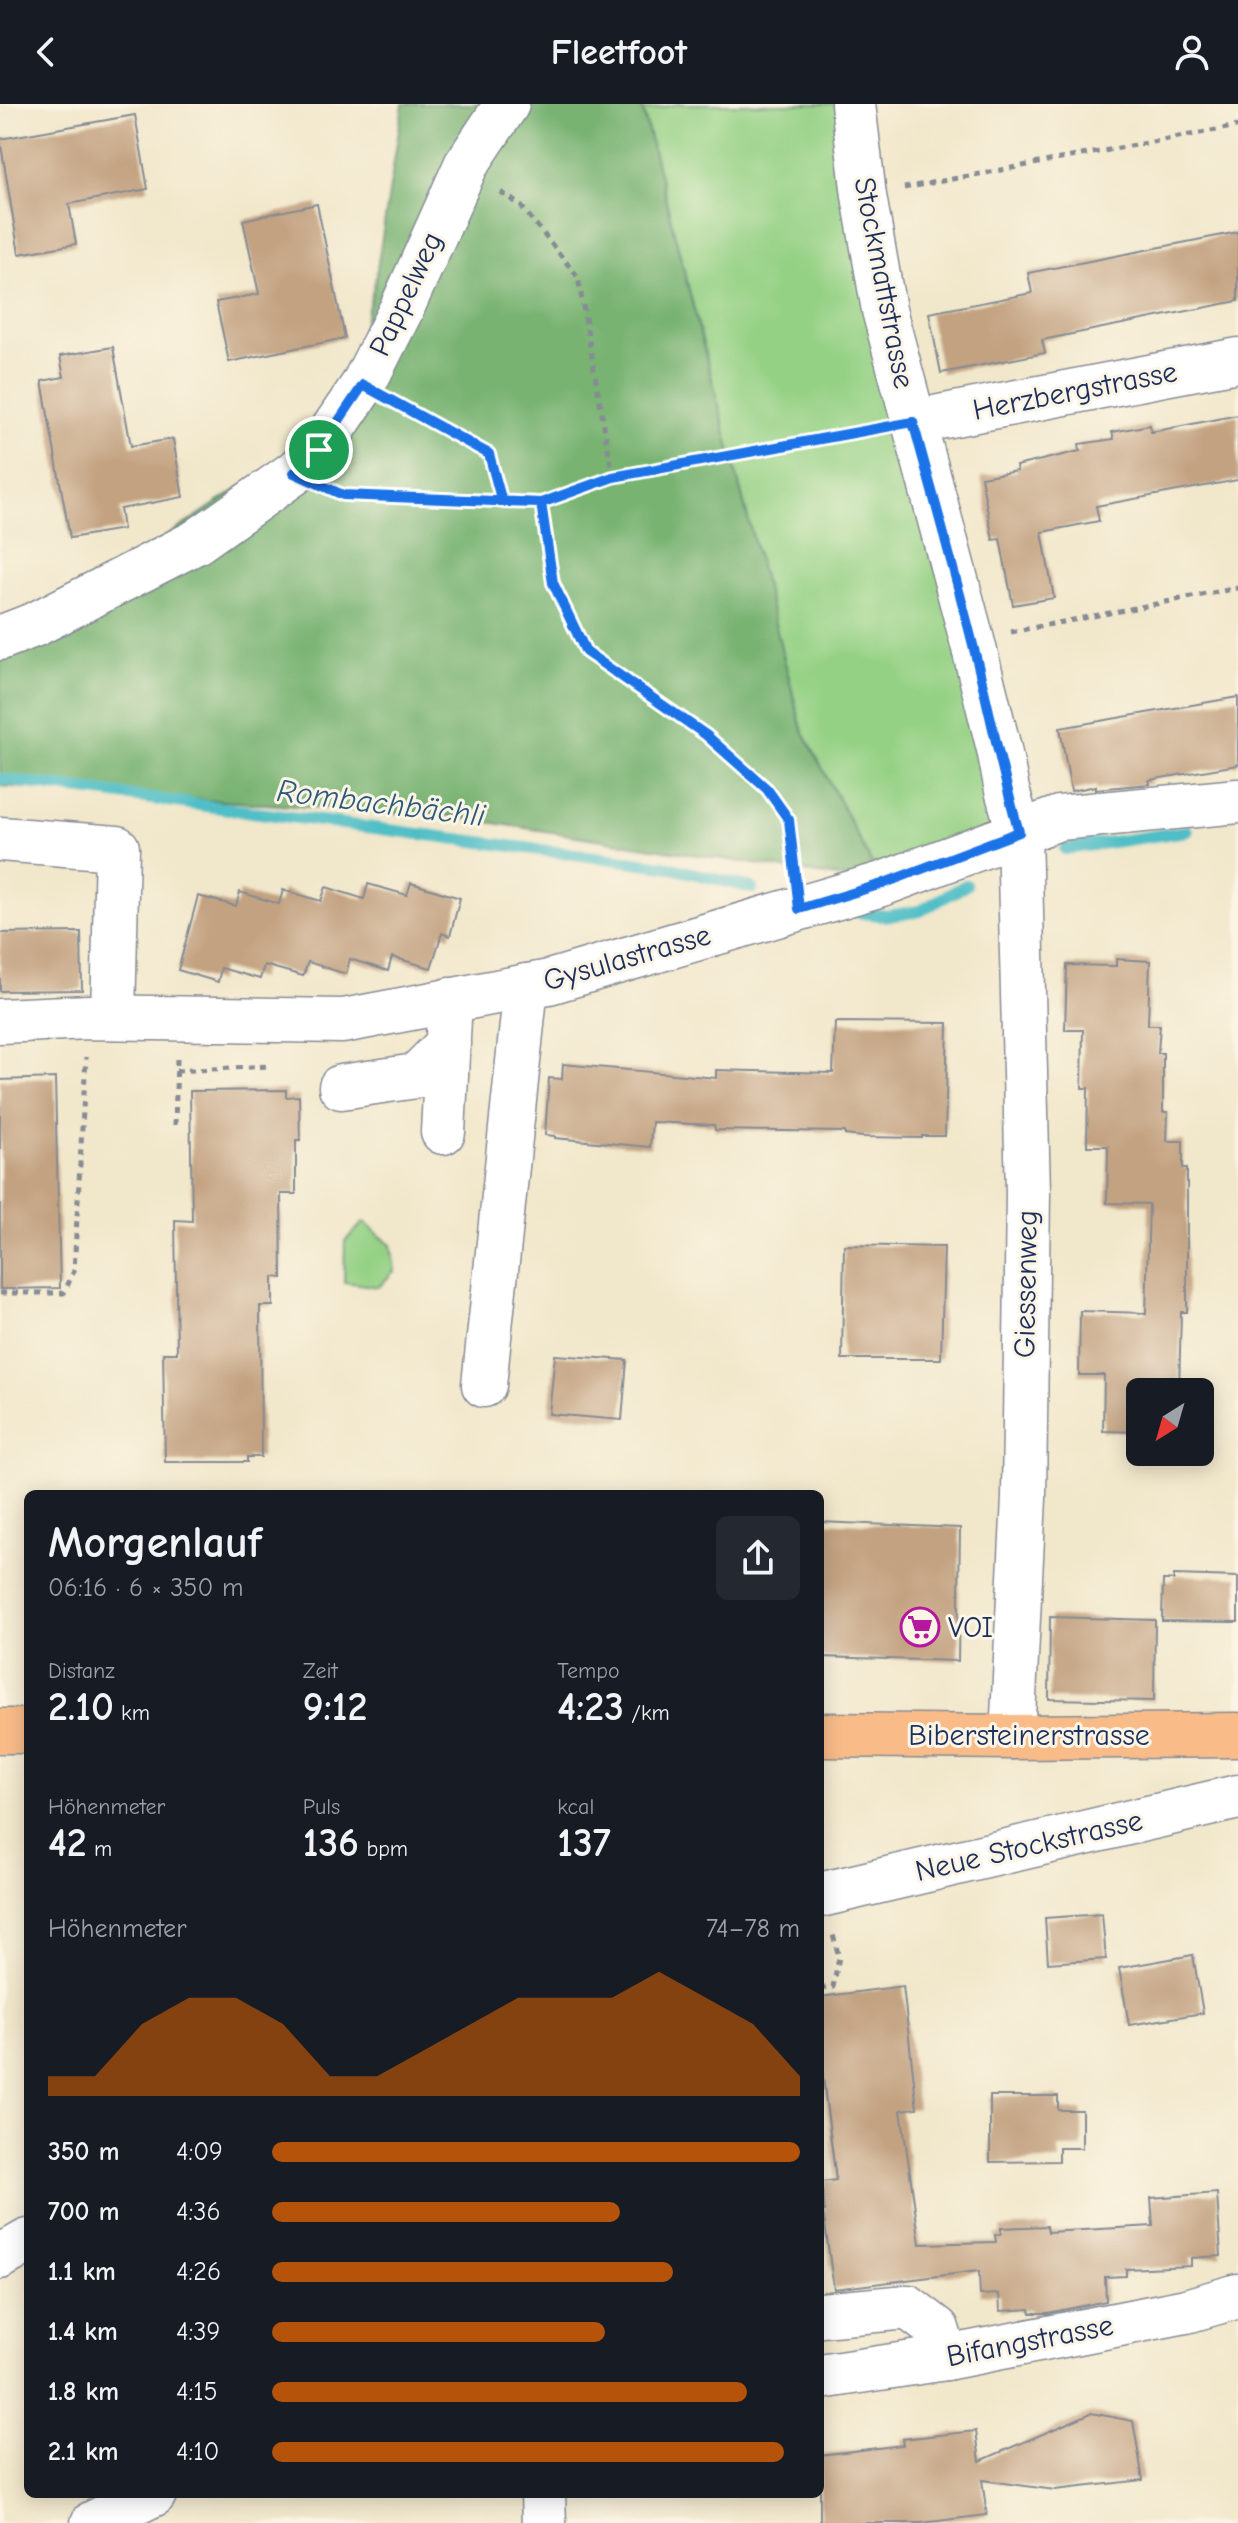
<!DOCTYPE html>
<html lang="de">
<head>
<meta charset="utf-8">
<style>
  body { margin:0; font-family:"Comic Neue",sans-serif; background:#242831; color:#f1f3f6; height:100vh; display:flex; flex-direction:column; font-size:30px; white-space:nowrap }
  * { box-sizing:border-box; margin:0 }
  p { font-size:26px; color:#9ea1a6 }
  .icon { flex:none; width:44px; height:44px; fill:none; stroke:currentColor; stroke-width:2; stroke-linecap:round; stroke-linejoin:round }
  .map { position:relative; flex:1; overflow:hidden }
  .sheet { position:absolute; left:24px; top:1386px; width:800px; height:1008px; display:flex; flex-direction:column; background:#171b24; border-radius:12px; box-shadow:0 4px 20px #0003 }
  .sheet>* { flex:none }
  .needle { width:52px; rotate:217deg }
  .tools { position:absolute; left:1126px; top:1274px; display:grid; gap:16px }
  .tools a { display:grid; place-items:center; width:88px; height:88px; border-radius:12px; background:#171b24; box-shadow:0 4px 20px #0003; font-size:40px }
  .pin { position:absolute; display:grid; place-items:center; width:68px; height:68px; color:#fff; margin:-34px; border:4px solid #fff; border-radius:50%; box-shadow:0 2px 8px #0007 }
  .round { display:grid; place-items:center; flex:none; width:84px; height:84px; border-radius:12px; background:#242831 }
  .overview { display:flex; align-items:center; justify-content:space-between; height:136px; padding:0 24px }
  h1 { font-size:44px; font-weight:600; line-height:60px }
  .stats { display:grid; grid-template-columns:repeat(3,1fr); gap:12px; height:136px; padding:8px 24px }
  .stats div { display:grid; align-content:center }
  .stats b { font-size:40px; font-weight:600 }
  .stats small { font-size:22px; font-weight:400 }
  .stats p { font-size:22px }
  .chart { height:224px; padding:16px 24px }
  .chart p { display:flex; justify-content:space-between }
  .chart svg { width:100%; height:144px; margin-top:8px; fill:#b45309; opacity:.7 }
  ul { padding:0 24px; list-style:none; font-size:26px }
  li { display:grid; grid-template-columns:128px 96px 1fr; align-items:center; height:60px }
  li i { height:20px; border-radius:10px; background:#b45309 }
  header { display:flex; justify-content:space-between; align-items:center; height:104px; padding:0 24px; background:#171b24; font-size:36px; font-weight:600 }
  .map>svg:first-child { display:block }
  .green { fill:#95d185; stroke:#588072; stroke-width:2 }
  .forest { fill:#78b372; stroke:#4a7168; stroke-width:2 }
  .lines { fill:none; stroke-linecap:round; stroke-linejoin:round }
  .stream { stroke:#50bec6; stroke-width:12 }
  .building { fill:#c3a281 }
  .minor-casing { stroke:#868b94; stroke-width:47 }
  .major-casing { stroke:#868b94; stroke-width:47 }
  .path { stroke:#868b94; stroke-width:5; stroke-dasharray:6 6; stroke-linecap:butt }
  .minor { stroke:#fff; stroke-width:44 }
  .major { stroke:#f9bc89; stroke-width:44 }
  .route-casing { stroke:#fff; stroke-width:16 }
  .route { stroke:#1a73e8; stroke-width:10 }
  .labels { text-anchor:middle; dominant-baseline:central; stroke-width:6; stroke-linejoin:round; paint-order:stroke }
  .street-label { font-size:30px; fill:#1b2f5e; stroke:#fcf5e5 }
  .poi-label { font-size:30px; fill:#1b2f5e; stroke:#fcf5e5; text-anchor:start }
  .water-label { font-size:32px; font-style:italic; fill:#2b5a7d; stroke:#fcf5e5 }
</style>
</head>
<body>
<header><svg class="icon" aria-label="back" viewBox="0 0 24 24"><path d="M15 5l-7 7 7 7"/></svg>Fleetfoot<svg class="icon" aria-label="person" viewBox="0 0 24 24"><circle cx="12" cy="8" r="4"/><path d="M4 21q1-7 8-7t8 7"/></svg></header>
<div class="map">
<svg width="1238" height="2419" viewBox="0 0 1238 2419">
  <rect width="100%" height="100%" fill="#fcf5e5"/>
  <filter id="ink" filterUnits="userSpaceOnUse"><feTurbulence type="fractalNoise" baseFrequency=".0125" numOctaves="2"/><feDisplacementMap in="SourceGraphic" scale="16" xChannelSelector="R" yChannelSelector="G"/><feConvolveMatrix kernelMatrix="1 2 1 2 8 2 1 2 1" color-interpolation-filters="sRGB"/></filter>
  <filter id="wash" filterUnits="userSpaceOnUse"><feTurbulence type="fractalNoise" baseFrequency=".006" numOctaves="4" result="noise"/><feDisplacementMap in="SourceGraphic" scale="32" xChannelSelector="R" yChannelSelector="G"/><feGaussianBlur stdDeviation="1.8" result="paint"/><feColorMatrix in="noise" values="0 0 0 0 0 0 0 0 0 0 0 0 0 0 0 0 0 1.4 0 .05"/><feComposite in="paint" operator="in"/></filter>
  <g filter="url(#wash)">
    <rect width="100%" height="100%" fill="#f1e7cb"/>
    <g class="green">
      <path d="M 679,0 L 853,0 L 1019,728 L 882,780 L 802,625 L 643,7 Z"/>
      <path d="M 364,1118 L 391,1141 L 395,1166 L 379,1183 L 344,1178 L 345,1137 Z"/>
    </g>
    <path class="forest" d="M 403,0 L 641,0 L 802,625 L 882,780 L 424,708 L 398,709 L 0,682 L 0,534 L 36,520 L 338,318 L 375,178 Z"/>
    <g class="lines">
      <g class="stream">
        <path d="M 0,675 L 664,762 L 752,784"/>
        <path d="M 1065,745 L 1187,727"/>
        <path d="M 857,808 L 887,812 L 920,807 L 966,781"/>
      </g>
    </g>
    <g id="blocks">
      <g class="building">
        <path d="M 135,11 L 148,85 L 69,100 L 76,140 L 19,150 L 0,35 Z"/>
        <path d="M 317,100 L 345,234 L 229,258 L 216,198 L 259,190 L 243,116 Z"/>
        <path d="M 1238,128 L 1238,197 L 1042,236 L 1045,249 L 941,269 L 929,209 L 1032,189 L 1028,169 Z"/>
        <path d="M 113,243 L 131,342 L 173,335 L 183,393 L 120,405 L 123,425 L 70,434 L 42,277 L 64,273 L 60,252 Z"/>
        <path d="M 1238,311 L 1238,376 L 1096,402 L 1099,417 L 1042,428 L 1054,494 L 1013,501 L 1000,435 L 993,436 L 981,373 L 1017,367 L 1016,362 L 1080,347 L 1079,340 L 1114,335 L 1112,328 L 1150,321 L 1151,328 Z"/>
        <path d="M 1238,593 L 1238,661 L 1149,676 L 1150,680 L 1096,685 L 1096,682 L 1071,687 L 1060,624 Z"/>
        <path d="M 411,779 L 460,794 L 450,832 L 442,829 L 431,864 L 392,853 L 388,867 L 350,855 L 346,870 L 308,858 L 303,872 L 264,861 L 260,875 L 221,864 L 218,878 L 178,866 L 198,792 L 236,802 L 240,788 L 279,800 L 283,786 L 321,797 L 326,783 L 364,795 L 368,780 L 407,791 Z"/>
        <path d="M 81,828 L 82,886 L 0,887 L 0,829 Z"/>
        <path d="M 1116,855 L 1150,857 L 1148,921 L 1160,921 L 1158,949 L 1163,949 L 1163,1008 L 1168,1008 L 1167,1037 L 1183,1037 L 1183,1064 L 1187,1064 L 1187,1208 L 1181,1208 L 1179,1288 L 1140,1288 L 1140,1328 L 1103,1327 L 1104,1271 L 1079,1271 L 1080,1207 L 1146,1209 L 1149,1100 L 1107,1099 L 1108,1042 L 1087,1042 L 1088,984 L 1082,984 L 1083,926 L 1065,926 L 1067,861 L 1116,862 Z"/>
        <path d="M 835,918 L 948,919 L 945,1032 L 922,1032 L 922,1034 L 863,1033 L 845,1031 L 845,1028 L 715,1026 L 714,1021 L 652,1018 L 650,1043 L 555,1034 L 555,1032 L 545,1031 L 549,974 L 562,975 L 563,960 L 716,974 L 716,966 L 833,969 Z"/>
        <path d="M 55,974 L 60,1184 L 0,1185 L 0,976 Z"/>
        <path d="M 286,986 L 286,993 L 299,992 L 300,1036 L 296,1036 L 296,1090 L 281,1090 L 282,1174 L 273,1173 L 273,1202 L 260,1202 L 261,1353 L 247,1353 L 247,1358 L 165,1358 L 163,1249 L 177,1249 L 175,1116 L 192,1117 L 190,987 Z"/>
        <path d="M 844,1141 L 944,1143 L 941,1255 L 842,1255 Z"/>
        <path d="M 555,1251 L 627,1256 L 622,1316 L 549,1310 Z"/>
        <path d="M 820,1418 L 960,1424 L 958,1557 L 820,1553 Z"/>
        <path d="M 1174,1471 L 1238,1473 L 1238,1518 L 1162,1517 L 1163,1476 L 1174,1476 Z"/>
        <path d="M 1050,1513 L 1155,1516 L 1154,1597 L 1049,1595 Z"/>
        <path d="M 1102,1810 L 1106,1855 L 1048,1859 L 1045,1814 Z"/>
        <path d="M 1193,1851 L 1203,1909 L 1129,1921 L 1119,1864 Z"/>
        <path d="M 903,1882 L 917,2004 L 901,2006 L 920,2140 L 996,2138 L 995,2131 L 1001,2130 L 1001,2124 L 1047,2122 L 1048,2128 L 1153,2122 L 1151,2094 L 1217,2089 L 1221,2152 L 1191,2154 L 1191,2162 L 1126,2165 L 1126,2172 L 1105,2173 L 1106,2197 L 1048,2209 L 1031,2209 L 1030,2205 L 1000,2207 L 999,2190 L 980,2191 L 979,2167 L 834,2185 L 823,2107 L 825,2107 L 821,2078 L 836,2076 L 820,1951 L 820,1893 Z"/>
        <path d="M 990,1992 L 1058,1992 L 1058,2006 L 1082,2006 L 1082,2044 L 1059,2044 L 1059,2057 L 990,2058 Z"/>
        <path d="M 1091,2309 L 1133,2317 L 1143,2376 L 1055,2386 L 982,2376 L 987,2411 L 921,2419 L 820,2419 L 820,2351 L 903,2341 L 902,2335 L 976,2327 L 980,2357 Z"/>
      </g>
    </g>
  </g>
  <g filter="url(#ink)">
    <use href="#blocks" fill-opacity="0" stroke="#868b94" stroke-width="2"/>
    <g class="lines">
      <g class="minor-casing">
        <g id="minor">
          <path d="M 853,0 L 864,92 L 884,206 L 972,536 L 999,645 L 1007,686 L 1019,728 L 1028,1089 L 1024,1394 L 1012,1633"/>
          <path d="M 913,318 L 1238,256"/>
          <path d="M 0,534 L 36,520 L 196,438 L 294,369 L 319,346 L 363,281 L 402,204 L 466,61 L 507,0"/>
          <path d="M 0,735 L 117,744 L 113,913"/>
          <path d="M 0,917 L 89,913 L 343,917 L 549,878 L 882,780 L 1059,714 L 1238,697"/>
          <path d="M 341,983 L 416,972 L 448,940"/>
          <path d="M 443,1028 L 450,896"/>
          <path d="M 484,1281 L 526,882"/>
          <path d="M 820,1791 L 1238,1693"/>
          <path d="M 0,2153 L 28,2137"/>
          <path d="M 821,2211 L 908,2203 L 937,2225 L 946,2254"/>
          <path d="M 820,2273 L 946,2254 L 1186,2207 L 1238,2192"/>
          <path d="M 543,2390 L 544,2419"/>
          <path d="M 93,2419 L 154,2390"/>
        </g>
      </g>
      <g class="major-casing">
        <g id="major">
          <path d="M 0,1627 L 28,1627"/>
          <path d="M 820,1631 L 1012,1633 L 1238,1631"/>
        </g>
      </g>
      <g class="path">
        <path d="M 904,84 L 1238,22"/>
        <path d="M 501,88 L 521,102 L 578,173 L 613,373"/>
        <path d="M 399,301 L 489,350 L 502,398"/>
        <path d="M 335,388 L 343,391 L 541,399 L 613,373 L 871,326"/>
        <path d="M 541,399 L 553,479 L 586,548 L 706,631 L 767,685 L 789,716 L 794,764"/>
        <path d="M 1011,528 L 1238,484"/>
        <path d="M 176,967 L 269,962"/>
        <path d="M 175,1021 L 177,955"/>
        <path d="M 0,1189 L 64,1189 L 74,1167 L 86,953"/>
        <path d="M 820,1885 L 833,1883 L 839,1853 L 833,1831"/>
      </g>
      <use href="#minor" class="minor"/>
      <use href="#major" class="major"/>
    </g>
  </g>
  <g class="lines" filter="url(#ink)">
    <g class="route-casing">
      <path id="route" d="M 319,346 L 294,369 L 343,391 L 541,399 L 553,479 L 586,548 L 706,631 L 767,685 L 789,716 L 799,805 L 882,780 L 1019,728 C 1002,669 990,609 975,549 C 956,472 934,395 913,318 L 613,373 L 541,399 L 502,398 L 489,350 L 363,281 L 319,346"/>
    </g>
    <use href="#route" class="route"/>
  </g>
  <defs>
    <g id="supermarket-ring" transform="scale(2)"><circle r="9.5" fill="#fcf5e5" stroke="#b5179e" stroke-width="1.5"/><path d="M-6-5.5h2.5l.6 2H6L4.5 2H-2.5L-4.4-4H-6ZM-1.5 3.2a1.3 1.3 0 1 0 .1 0ZM3 3.2a1.3 1.3 0 1 0 .1 0Z" fill="#b5179e"/></g>
  </defs>
  <g fill-rule="evenodd">
    <use href="#supermarket-ring" x="920" y="1523"/>
  </g>
  <g class="labels">
    <g class="street-label">
      <text transform="translate(884 179) rotate(79)">Stockmattstrasse</text>
      <text transform="translate(406 190) rotate(-65)">Pappelweg</text>
      <text transform="translate(1075 287) rotate(-11)">Herzbergstrasse</text>
      <text transform="translate(627 854) rotate(-16)">Gysulastrasse</text>
      <text transform="translate(1026 1180) rotate(-89)">Giessenweg</text>
      <text x="1029" y="1631">Bibersteinerstrasse</text>
      <text transform="translate(1029 1742) rotate(-13)">Neue Stockstrasse</text>
      <text transform="translate(1030 2237) rotate(-11)">Bifangstrasse</text>
    </g>
    <g class="poi-label">
      <text x="948" y="1523">VOI</text>
    </g>
    <g class="water-label">
      <text transform="translate(381 699) rotate(7)">Rombachbächli</text>
    </g>
  </g>
</svg>
<div class="tools">
<a><svg class="needle" viewBox="-14 -14 28 28"><path d="M0-13l5 13h-10z" fill="#e53935"/><path d="M0 13l5-13h-10z" fill="#9ea1a6"/></svg></a>
</div>
<div class="pin" style="left:319px;top:346px;background:#1e9e55"><svg class="icon" aria-label="arrive" viewBox="0 0 24 24"><path d="M6 21V4h12l-3 4 3 4H6"/></svg></div>
<section class="sheet">
<div class="overview"><div><h1>Morgenlauf</h1><p>06:16 · 6 × 350 m</p></div><a class="round"><svg class="icon" aria-label="share" viewBox="0 0 24 24"><path d="M12 15V3M7 8l5-5 5 5M5 13v7h14v-7"/></svg></a></div>
<div class="stats">
<div><p>Distanz</p><b>2.10<small> km</small></b></div>
<div><p>Zeit</p><b>9:12</b></div>
<div><p>Tempo</p><b>4:23<small> /km</small></b></div>
</div>
<div class="stats">
<div><p>Höhenmeter</p><b>42<small> m</small></b></div>
<div><p>Puls</p><b>136<small> bpm</small></b></div>
<div><p>kcal</p><b>137</b></div>
</div>
<div class="chart"><p><span>Höhenmeter</span>74–78 m</p>
<svg viewBox="0 0 160 44" preserveAspectRatio="none"><path d="M0 44V38L10 38L20 22L30 14L40 14L50 22L60 38L70 38L80 30L90 22L100 14L110 14L120 14L130 6L140 14L150 22L160 38V44z"/></svg>
</div>
<ul>
<li><b>350 m</b>4:09<i style="width:100%"></i></li>
<li><b>700 m</b>4:36<i style="width:66%"></i></li>
<li><b>1.1 km</b>4:26<i style="width:76%"></i></li>
<li><b>1.4 km</b>4:39<i style="width:63%"></i></li>
<li><b>1.8 km</b>4:15<i style="width:90%"></i></li>
<li><b>2.1 km</b>4:10<i style="width:97%"></i></li>
</ul>
</section>
</div>
</body>
</html>
